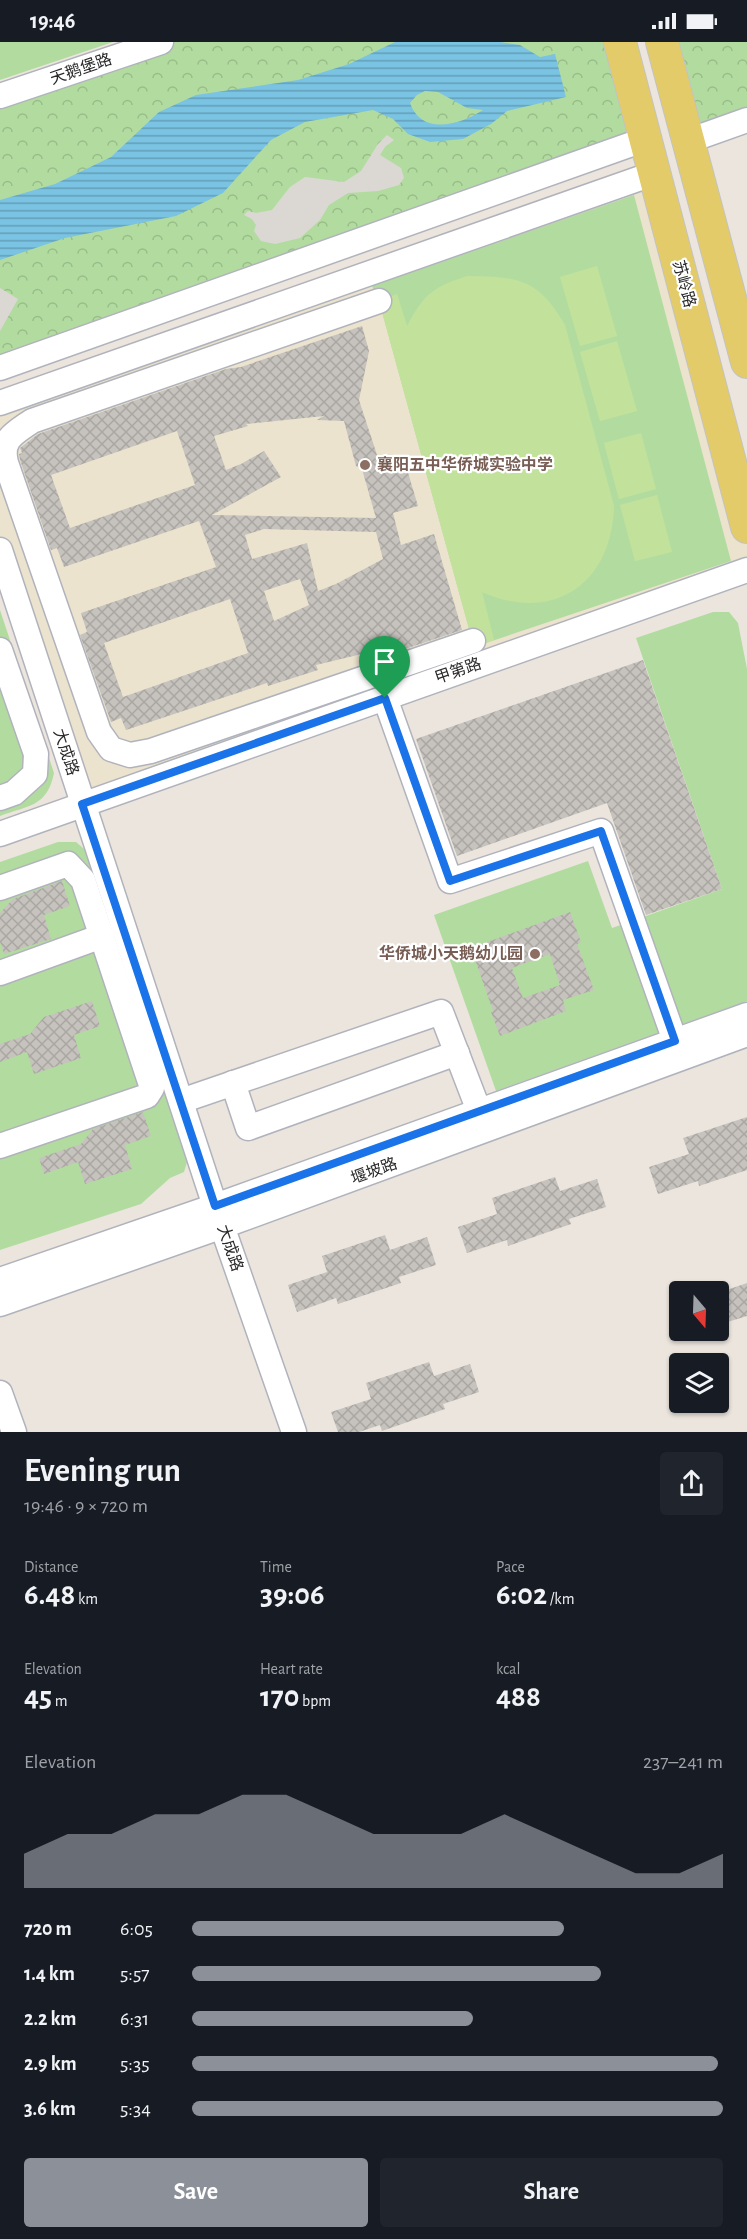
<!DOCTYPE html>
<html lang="en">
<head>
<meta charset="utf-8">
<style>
  body { margin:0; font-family:"Alegreya Sans","Noto Sans SC",sans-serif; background:#20242c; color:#f1f3f6; height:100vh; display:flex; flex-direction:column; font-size:22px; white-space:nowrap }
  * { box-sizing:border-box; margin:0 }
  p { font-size:20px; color:#9ea1a6 }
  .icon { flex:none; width:33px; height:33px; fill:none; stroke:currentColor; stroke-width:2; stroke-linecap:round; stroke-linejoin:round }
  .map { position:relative; height:1390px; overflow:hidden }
  .drawer { display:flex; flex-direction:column; background:#171b24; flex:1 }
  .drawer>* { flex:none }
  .needle { width:39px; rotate:161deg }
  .buttons { position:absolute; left:669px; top:1239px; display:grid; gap:12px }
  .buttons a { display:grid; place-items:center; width:60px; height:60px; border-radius:6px; background:#171b24; box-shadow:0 2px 4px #0004; font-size:30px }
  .pin { position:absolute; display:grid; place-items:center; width:51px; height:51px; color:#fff; margin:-62px -26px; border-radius:50% 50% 50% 0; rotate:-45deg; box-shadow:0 0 6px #0007 }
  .pin .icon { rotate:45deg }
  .round { display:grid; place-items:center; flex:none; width:63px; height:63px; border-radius:6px; background:#20242c }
  .head { display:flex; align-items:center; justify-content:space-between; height:102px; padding:0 24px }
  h1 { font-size:33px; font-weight:700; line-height:45px }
  .figures { display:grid; grid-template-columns:repeat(3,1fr); gap:9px; height:102px; padding:6px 24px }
  .figures div { display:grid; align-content:center }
  .figures b { font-size:30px; font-weight:700 }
  .figures small { font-size:16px; font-weight:400 }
  .figures p { font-size:16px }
  .chart { height:168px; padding:12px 24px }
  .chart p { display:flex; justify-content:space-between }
  .chart svg { width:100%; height:108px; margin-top:6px; fill:#8c9099; opacity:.7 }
  .cta { display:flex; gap:12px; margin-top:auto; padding:12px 24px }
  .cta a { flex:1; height:69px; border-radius:6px; background:#8c9099; color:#fff; font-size:24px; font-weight:700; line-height:69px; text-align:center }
  .cta a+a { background:#20242c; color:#f1f3f6 }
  ul { padding:0 24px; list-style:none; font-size:20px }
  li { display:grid; grid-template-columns:96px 72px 1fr; align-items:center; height:45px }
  li i { height:15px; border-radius:8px; background:#8c9099 }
  .status { display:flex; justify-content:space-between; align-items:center; height:42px; padding:0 30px; background:#171b24; direction:ltr }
  .status svg { height:16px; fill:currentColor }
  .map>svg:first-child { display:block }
  .education { fill:#ebe3ce }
  .grass { fill:#b2dc9f }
  .forest { fill:url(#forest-crowns) }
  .pitch { fill:#c2e29c }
  .plaza { fill:#dbd8d4 }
  .water { fill:url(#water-rules); fill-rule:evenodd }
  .building { fill:url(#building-cross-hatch); fill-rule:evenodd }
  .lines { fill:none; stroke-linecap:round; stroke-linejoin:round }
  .minor-casing { stroke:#b1b3bc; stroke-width:27 }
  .major-casing { stroke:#c3c3c3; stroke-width:34 }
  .minor { stroke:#fff; stroke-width:24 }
  .major { stroke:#e3cb6a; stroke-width:32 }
  .route-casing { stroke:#fff; stroke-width:12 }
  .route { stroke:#1a73e8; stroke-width:8 }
  .education-dot { fill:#8d6e63; stroke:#fff; stroke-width:2 }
  .labels { text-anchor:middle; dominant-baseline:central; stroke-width:4.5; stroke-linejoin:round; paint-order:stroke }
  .street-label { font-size:16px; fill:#2a2a2a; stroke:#fff }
  .education-label { font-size:16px; font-weight:bold; fill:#785e54; stroke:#fff; text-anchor:start }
</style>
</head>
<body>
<div class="status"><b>19:46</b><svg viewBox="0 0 49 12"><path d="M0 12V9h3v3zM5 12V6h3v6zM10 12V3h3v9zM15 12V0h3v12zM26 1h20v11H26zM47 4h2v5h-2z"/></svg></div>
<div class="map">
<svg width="747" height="1390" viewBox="0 0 747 1390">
  <defs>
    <pattern id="forest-crowns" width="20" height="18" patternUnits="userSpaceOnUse" patternTransform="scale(1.5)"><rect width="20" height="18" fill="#b2dc9f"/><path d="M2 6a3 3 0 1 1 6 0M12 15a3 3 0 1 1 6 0" fill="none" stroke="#99bd89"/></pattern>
    <pattern id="water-rules" width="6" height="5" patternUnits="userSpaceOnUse" patternTransform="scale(1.5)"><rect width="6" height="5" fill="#7ac3e3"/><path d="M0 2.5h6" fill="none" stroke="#649fb8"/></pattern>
    <pattern id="building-cross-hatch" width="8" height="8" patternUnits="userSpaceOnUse" patternTransform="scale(1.5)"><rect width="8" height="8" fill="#c6c2bd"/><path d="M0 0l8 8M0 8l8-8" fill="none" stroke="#aaa7a3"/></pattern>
  </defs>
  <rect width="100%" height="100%" fill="#ebe5dd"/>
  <path class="education" d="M 655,131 L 747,485 L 747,528 L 83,762 L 0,508 L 0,361 Z"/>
  <g class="grass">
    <path d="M 0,0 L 113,0 L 0,38 Z"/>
    <path d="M 634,153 L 731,519 L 474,605 L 379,259 L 372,244 Z"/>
    <path d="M 0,568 L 54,731 C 47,765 29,763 0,774 Z"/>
    <path d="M 713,570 L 729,570 L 738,581 L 747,627 L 747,959 L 496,1049 L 434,873 L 588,819 L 612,886 L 722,847 L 636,596 Z"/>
    <path d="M 58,800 L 76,800 L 90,812 L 187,1120 L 184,1130 L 170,1136 L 141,1162 L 0,1208 L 0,820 Z"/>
  </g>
  <g class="forest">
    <path d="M 161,0 L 620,0 L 646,97 L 0,326 L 0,54 Z"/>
    <path d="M 662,0 L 747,0 L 747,78 L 688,99 Z"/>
  </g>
  <g class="pitch">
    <path d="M 597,224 L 617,294 L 580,304 L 560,235 Z"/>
    <path d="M 467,234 C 518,235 538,236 565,283 L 614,464 C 612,541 554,582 482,550 L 494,598 L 474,605 L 379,259 L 397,252 L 407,284 C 425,251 432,246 467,234 Z"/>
    <path d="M 617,299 L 637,369 L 600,379 L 580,310 Z"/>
    <path d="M 641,391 L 656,447 L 619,457 L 604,401 Z"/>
    <path d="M 657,453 L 672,510 L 635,519 L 620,463 Z"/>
  </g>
  <g class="plaza">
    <path d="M 387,93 L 394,98 L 385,105 L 380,113 L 401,126 L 404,136 L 399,143 L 378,149 L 348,151 L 329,163 L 320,178 L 300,196 L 275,202 L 261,199 L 254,189 L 256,183 L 252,177 L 244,173 L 248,169 L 256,171 L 272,168 L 290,145 L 305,135 L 344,140 L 361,129 L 378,102 Z"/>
    <path d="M 0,246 L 18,257 L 0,289 Z"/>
  </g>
  <path class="water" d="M 395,0 L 500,0 L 520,3 L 540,15 L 555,12 L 566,55 L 507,69 L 491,82 L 463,97 L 430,100 L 408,92 L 393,77 L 373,68 L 305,80 L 271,98 L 223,151 L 176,174 L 65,196 L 0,218 L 0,158 L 55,142 L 111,115 L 159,70 L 196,53 L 298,38 L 349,22 ZM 425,49 L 438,50 L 467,66 L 483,68 C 460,83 422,94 410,61 L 417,53 Z"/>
  <g class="building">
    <path d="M 362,284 L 369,309 L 359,358 L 380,422 L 403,414 L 418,464 L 393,471 L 401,503 L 434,492 L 462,588 L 402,608 L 374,609 L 316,623 L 318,628 L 268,644 L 267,641 L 126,688 L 121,676 L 111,680 L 80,593 L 87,590 L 81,571 L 216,525 L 199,479 L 64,525 L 57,506 L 51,508 L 20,418 L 19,412 L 22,411 L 20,406 L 38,392 L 226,327 L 241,325 ZM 324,374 L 317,378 L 344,379 L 356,424 L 362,427 L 376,476 L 212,473 L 281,435 L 264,409 L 241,422 L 226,428 L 214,394 L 248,384 L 246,382 ZM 177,389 L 195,443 L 70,486 L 51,433 ZM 264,487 L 376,490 L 383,517 L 336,542 L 318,549 L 307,501 L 252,517 L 245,493 ZM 300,537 L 309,563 L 274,579 L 264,549 ZM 230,557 L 248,611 L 123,655 L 104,601 Z"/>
    <path d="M 643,618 L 722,847 L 646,873 L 607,761 L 457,814 L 416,697 Z"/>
    <path d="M 62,839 L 70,864 L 44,873 L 51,897 L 4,912 L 0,900 L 0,871 L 13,857 Z"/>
    <path d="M 570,870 L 581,900 L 577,902 L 594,948 L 563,958 L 566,969 L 500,994 L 491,970 L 493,969 L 471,906 ZM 550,912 L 560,943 L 523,956 L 512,926 Z"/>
    <path d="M 92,959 L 100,984 L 74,993 L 81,1016 L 34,1032 L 27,1010 L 0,1020 L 0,1002 L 30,992 L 44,975 Z"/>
    <path d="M 143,1070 L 151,1094 L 125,1103 L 132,1127 L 85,1142 L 78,1120 L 44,1132 L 39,1116 L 81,1102 L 93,1087 Z"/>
    <path d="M 747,1075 L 747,1128 L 699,1144 L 698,1139 L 658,1152 L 649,1125 L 689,1112 L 683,1096 Z"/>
    <path d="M 555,1135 L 560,1149 L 597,1137 L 606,1165 L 569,1177 L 571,1182 L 508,1204 L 507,1198 L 467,1211 L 458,1185 L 497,1172 L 492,1156 Z"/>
    <path d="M 385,1193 L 390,1208 L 427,1195 L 436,1223 L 399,1235 L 401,1241 L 338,1262 L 336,1256 L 297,1270 L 288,1243 L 327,1230 L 322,1214 Z"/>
    <path d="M 747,1241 L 747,1274 L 718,1283 L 718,1251 Z"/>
    <path d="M 429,1320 L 434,1334 L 470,1322 L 479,1350 L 443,1362 L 445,1367 L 382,1389 L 380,1383 L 359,1390 L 338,1390 L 331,1370 L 371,1357 L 366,1341 Z"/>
  </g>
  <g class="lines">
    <g class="minor-casing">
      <g id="minor">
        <path d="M 0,54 L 161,0"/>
        <path d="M 688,99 L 747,78"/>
        <path d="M 379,259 L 32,379 C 15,391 0,397 6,421 L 99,690 L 111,707 L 130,713 L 151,709 L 473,599"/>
        <path d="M 0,326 L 646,97"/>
        <path d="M 0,361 L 655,131"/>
        <path d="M 0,508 L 215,1164 L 294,1390"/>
        <path d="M 0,608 L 36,712 L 35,732 L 14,751 L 0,756"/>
        <path d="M 385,656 L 450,839 L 601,789 L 675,999"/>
        <path d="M 0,792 L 747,528"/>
        <path d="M 0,846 L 68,822 L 83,838 L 152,1046 L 147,1054 L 0,1104"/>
        <path d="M 0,931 L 102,894"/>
        <path d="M 233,1041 L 248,1086 L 457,1011"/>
        <path d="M 181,1059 L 441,970 L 479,1069"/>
        <path d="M 0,1238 L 215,1164 L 747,973"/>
        <path d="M 0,1262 L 223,1184 L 747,992"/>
        <path d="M 0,1351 L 14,1390"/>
      </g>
    </g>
    <g class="major-casing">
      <g id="major">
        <path d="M 620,0 L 747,485"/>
        <path d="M 662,0 L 747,320"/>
      </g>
    </g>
    <use href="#minor" class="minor"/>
    <use href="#major" class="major"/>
  </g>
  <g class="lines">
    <g class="route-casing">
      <path id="route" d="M 385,656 L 450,839 L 601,789 L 675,999 L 215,1164 L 82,762 Z"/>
    </g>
    <use href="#route" class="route"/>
  </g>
  <g class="education-dot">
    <circle cx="365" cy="423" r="6"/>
    <circle cx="535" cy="912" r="6"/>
  </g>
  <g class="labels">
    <g class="street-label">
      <text transform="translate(81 27) rotate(-19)">天鹅堡路</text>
      <text transform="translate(684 242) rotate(75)">苏岭路</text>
      <text transform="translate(458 629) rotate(-19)">甲第路</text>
      <text transform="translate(66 710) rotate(72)">大成路</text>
      <text transform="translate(374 1129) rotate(-20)">堰坡路</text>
      <text transform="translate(230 1206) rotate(71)">大成路</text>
    </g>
    <g class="education-label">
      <text x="377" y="423">襄阳五中华侨城实验中学</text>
      <text x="523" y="912" text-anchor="end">华侨城小天鹅幼儿园</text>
    </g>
  </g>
</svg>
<div class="buttons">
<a><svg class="needle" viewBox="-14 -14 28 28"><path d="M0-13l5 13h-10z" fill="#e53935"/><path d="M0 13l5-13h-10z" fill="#9ea1a6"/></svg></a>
<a><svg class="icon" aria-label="layers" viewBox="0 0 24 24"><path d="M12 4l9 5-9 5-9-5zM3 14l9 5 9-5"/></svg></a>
</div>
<div class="pin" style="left:385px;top:656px;background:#1e9e55"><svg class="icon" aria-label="arrive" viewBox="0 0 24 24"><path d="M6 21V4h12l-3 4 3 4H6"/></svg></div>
</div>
<section class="drawer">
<div class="head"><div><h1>Evening run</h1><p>19:46 · 9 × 720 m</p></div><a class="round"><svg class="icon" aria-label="share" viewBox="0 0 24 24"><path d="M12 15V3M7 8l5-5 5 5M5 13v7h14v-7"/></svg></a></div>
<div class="figures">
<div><p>Distance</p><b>6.48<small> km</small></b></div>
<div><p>Time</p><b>39:06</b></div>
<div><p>Pace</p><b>6:02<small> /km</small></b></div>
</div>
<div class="figures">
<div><p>Elevation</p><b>45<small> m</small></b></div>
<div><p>Heart rate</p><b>170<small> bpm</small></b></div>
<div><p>kcal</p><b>488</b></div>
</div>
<div class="chart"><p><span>Elevation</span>237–241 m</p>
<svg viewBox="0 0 160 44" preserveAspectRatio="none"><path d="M0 44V30L10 22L20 22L30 14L40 14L50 6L60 6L70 14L80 22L90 22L100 22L110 14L120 22L130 30L140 38L150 38L160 30V44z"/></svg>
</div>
<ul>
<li><b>720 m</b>6:05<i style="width:70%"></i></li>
<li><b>1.4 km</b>5:57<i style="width:77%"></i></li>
<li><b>2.2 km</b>6:31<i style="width:53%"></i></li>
<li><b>2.9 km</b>5:35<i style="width:99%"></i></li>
<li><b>3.6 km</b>5:34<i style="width:100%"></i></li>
</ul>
<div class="cta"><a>Save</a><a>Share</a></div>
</section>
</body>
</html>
